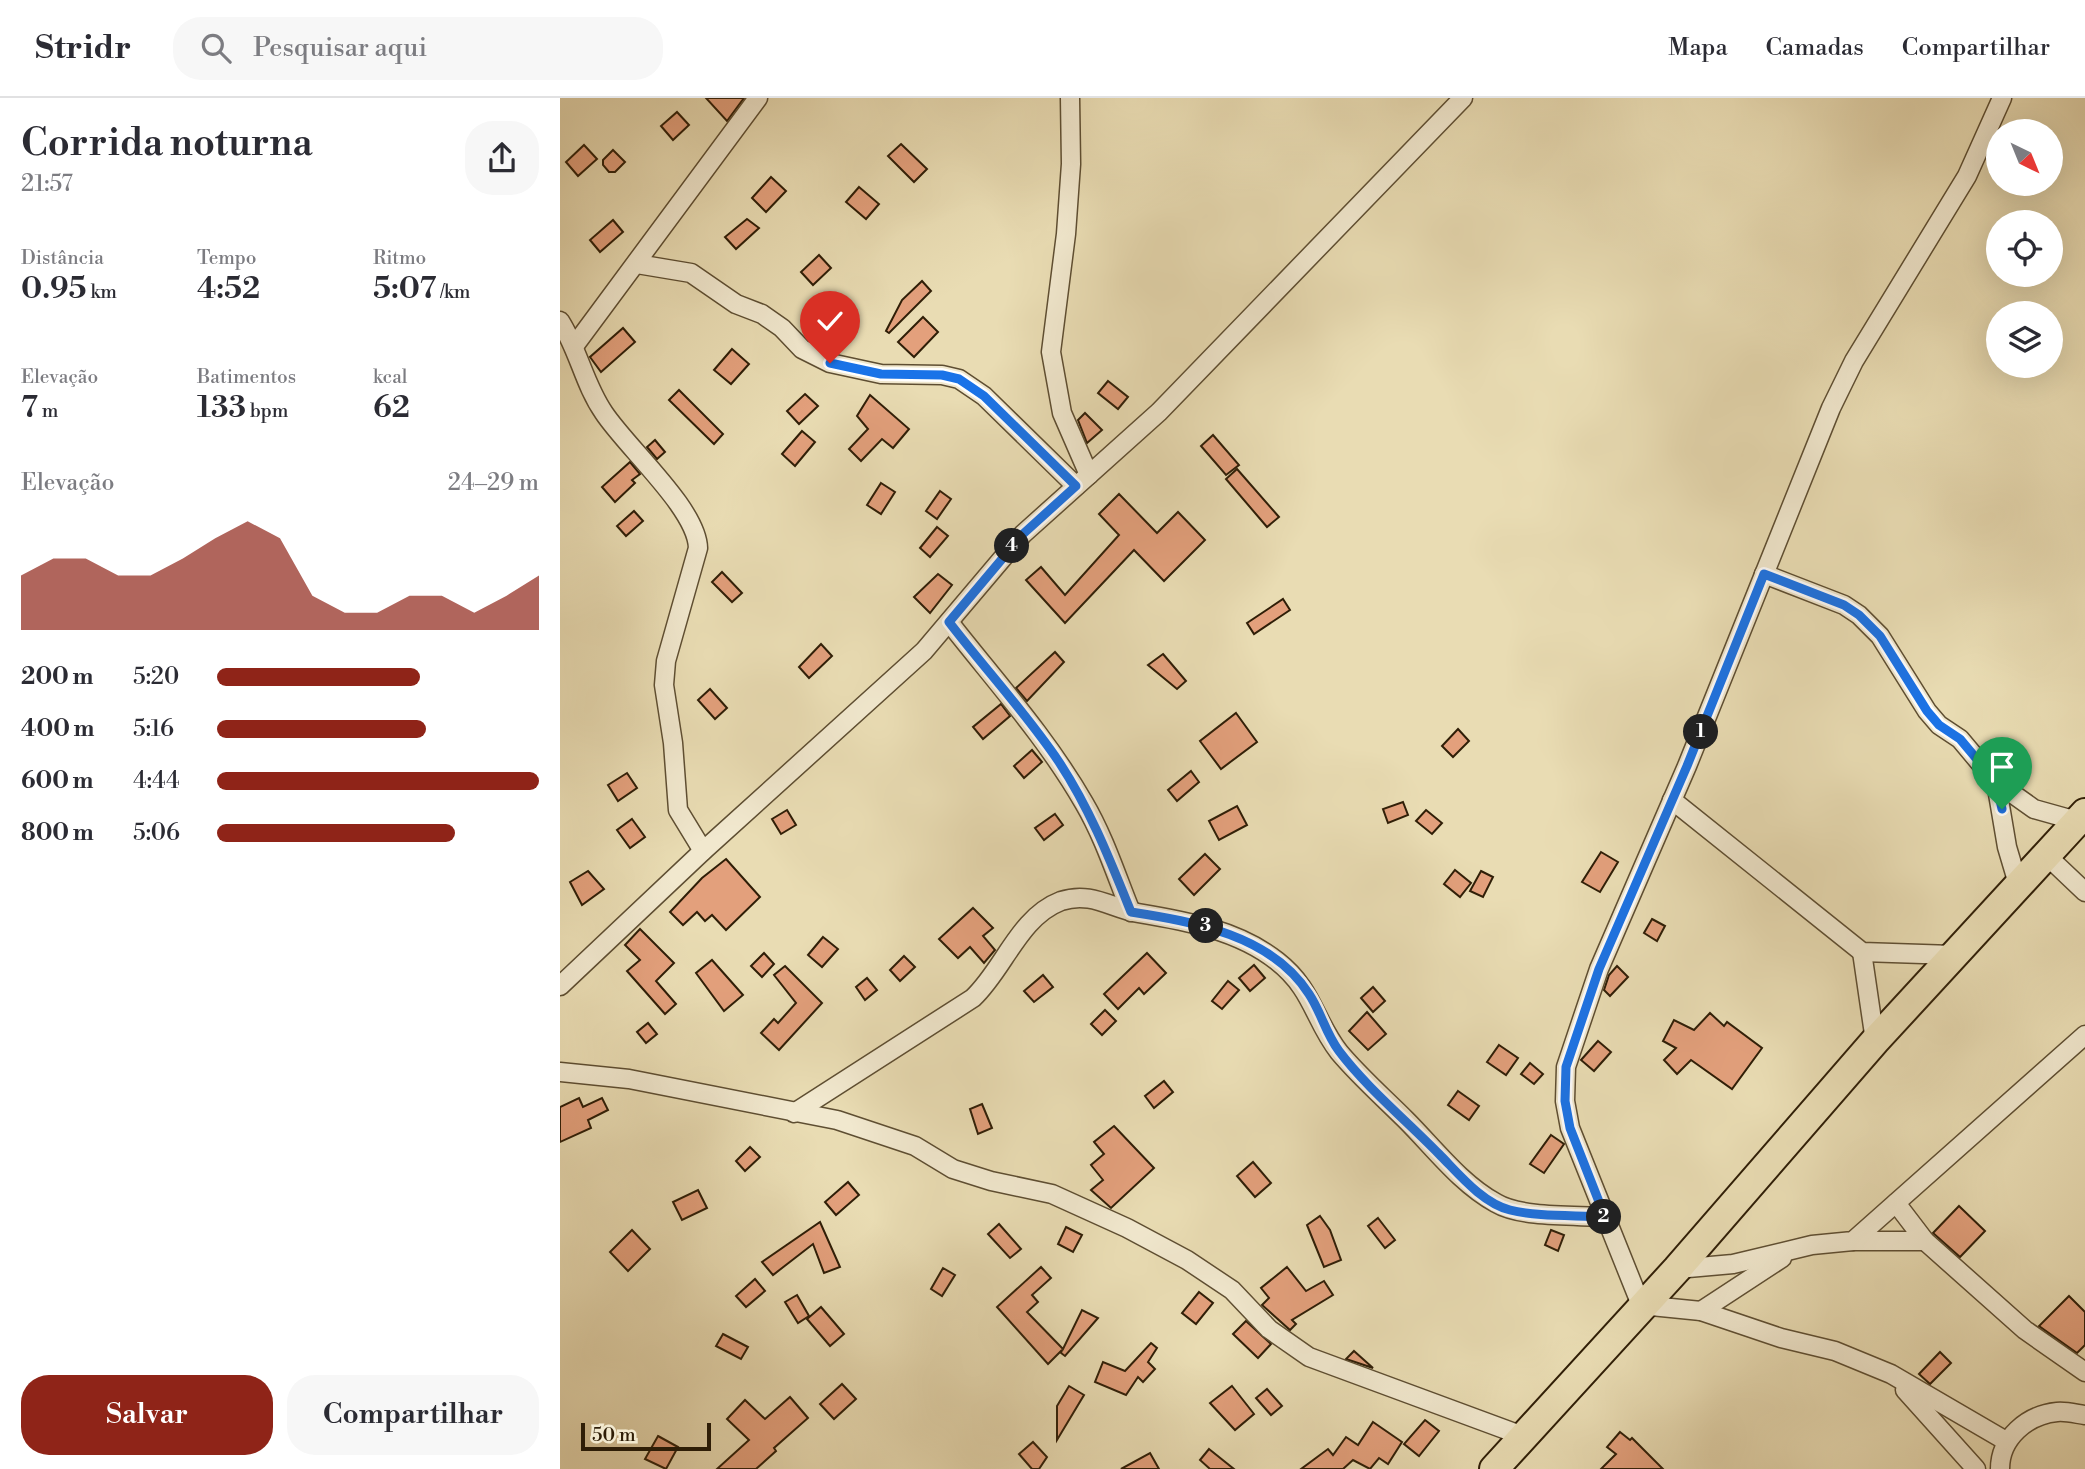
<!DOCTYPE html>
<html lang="pt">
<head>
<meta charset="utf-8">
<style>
  body { margin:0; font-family:"Libre Bodoni",serif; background:#f7f7f7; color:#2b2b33; height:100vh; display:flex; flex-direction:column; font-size:26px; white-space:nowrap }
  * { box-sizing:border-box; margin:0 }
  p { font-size:23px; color:#7c7c81 }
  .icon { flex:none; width:38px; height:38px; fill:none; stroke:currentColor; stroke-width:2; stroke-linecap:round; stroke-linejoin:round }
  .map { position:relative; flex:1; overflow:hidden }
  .sheet { display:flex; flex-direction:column; background:#fff; width:560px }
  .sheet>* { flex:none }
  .needle { width:46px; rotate:137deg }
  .tools { position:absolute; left:1426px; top:21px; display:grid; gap:14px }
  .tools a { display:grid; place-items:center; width:77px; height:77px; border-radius:50%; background:#fff; box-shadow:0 7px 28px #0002; font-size:35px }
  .scale { position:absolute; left:21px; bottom:18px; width:130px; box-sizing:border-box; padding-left:7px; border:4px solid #2f1e07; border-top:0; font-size:19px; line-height:24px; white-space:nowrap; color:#2f1e07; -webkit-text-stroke:5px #f1e8ce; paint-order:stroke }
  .pin { position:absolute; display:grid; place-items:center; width:60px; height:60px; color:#fff; margin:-72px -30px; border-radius:50% 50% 50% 0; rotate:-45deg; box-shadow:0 0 7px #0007 }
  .pin .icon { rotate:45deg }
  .km { position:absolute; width:35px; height:35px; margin:-18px; border-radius:50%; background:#222; color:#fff; font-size:19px; line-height:35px; text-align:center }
  .round { display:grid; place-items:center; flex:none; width:74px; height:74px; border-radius:28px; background:#f7f7f7 }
  .overview { display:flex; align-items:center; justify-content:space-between; height:119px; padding:0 21px }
  h1 { font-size:38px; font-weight:600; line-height:52px }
  .metrics { display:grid; grid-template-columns:repeat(3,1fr); gap:10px; height:119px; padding:7px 21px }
  .metrics div { display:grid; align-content:center }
  .metrics b { font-size:30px; font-weight:600 }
  .metrics small { font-size:19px; font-weight:400 }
  .metrics p { font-size:19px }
  .chart { height:196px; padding:14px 21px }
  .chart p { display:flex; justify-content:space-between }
  .chart svg { width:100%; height:126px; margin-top:7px; fill:#8f2418; opacity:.7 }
  .cta { display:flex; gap:14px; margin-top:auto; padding:14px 21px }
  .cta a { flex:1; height:80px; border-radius:28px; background:#8f2418; color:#fff; font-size:28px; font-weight:600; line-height:80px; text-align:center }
  .cta a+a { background:#f7f7f7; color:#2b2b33 }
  ul { padding:0 21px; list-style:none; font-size:23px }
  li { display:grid; grid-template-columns:112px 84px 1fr; align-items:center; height:52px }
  li i { height:18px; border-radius:9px; background:#8f2418 }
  header { display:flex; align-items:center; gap:42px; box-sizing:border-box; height:98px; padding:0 35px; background:#fff; border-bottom:2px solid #e1e1e2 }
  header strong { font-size:33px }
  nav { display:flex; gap:38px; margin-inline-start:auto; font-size:24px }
  .search { width:490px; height:63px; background:#f7f7f7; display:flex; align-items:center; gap:18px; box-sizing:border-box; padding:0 24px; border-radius:28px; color:#7c7c81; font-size:26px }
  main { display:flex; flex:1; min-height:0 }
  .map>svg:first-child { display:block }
  .building { fill:#e3a07c; stroke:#2f1e07; stroke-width:2 }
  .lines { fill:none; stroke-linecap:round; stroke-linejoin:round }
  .street-casing { stroke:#5e4e32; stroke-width:21 }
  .primary-casing { stroke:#2f1e07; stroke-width:32 }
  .street { stroke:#f1e8ce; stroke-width:18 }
  .primary { stroke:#e9dcb3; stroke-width:28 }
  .route-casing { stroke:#fff; stroke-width:14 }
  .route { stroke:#1a73e8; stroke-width:9 }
</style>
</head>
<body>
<header>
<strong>Stridr</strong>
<div class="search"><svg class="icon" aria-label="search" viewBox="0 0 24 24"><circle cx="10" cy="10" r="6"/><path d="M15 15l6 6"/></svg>Pesquisar aqui</div>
<nav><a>Mapa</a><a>Camadas</a><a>Compartilhar</a></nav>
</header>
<main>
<section class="sheet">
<div class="overview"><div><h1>Corrida noturna</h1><p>21:57</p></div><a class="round"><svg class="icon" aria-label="share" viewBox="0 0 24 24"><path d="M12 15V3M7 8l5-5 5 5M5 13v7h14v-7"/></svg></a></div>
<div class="metrics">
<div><p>Distância</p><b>0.95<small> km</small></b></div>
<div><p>Tempo</p><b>4:52</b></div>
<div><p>Ritmo</p><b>5:07<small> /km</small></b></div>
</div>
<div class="metrics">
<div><p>Elevação</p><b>7<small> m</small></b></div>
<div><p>Batimentos</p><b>133<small> bpm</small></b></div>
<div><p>kcal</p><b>62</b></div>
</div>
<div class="chart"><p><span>Elevação</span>24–29 m</p>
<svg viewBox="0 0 160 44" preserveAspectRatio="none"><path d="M0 44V25L10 19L20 19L30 25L40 25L50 19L60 12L70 6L80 12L90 32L100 38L110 38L120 32L130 32L140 38L150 32L160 25V44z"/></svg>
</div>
<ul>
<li><b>200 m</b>5:20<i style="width:63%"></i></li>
<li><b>400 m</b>5:16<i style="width:65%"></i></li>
<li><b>600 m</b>4:44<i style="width:100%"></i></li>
<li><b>800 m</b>5:06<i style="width:74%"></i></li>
</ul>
<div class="cta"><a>Salvar</a><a>Compartilhar</a></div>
</section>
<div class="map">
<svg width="1525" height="1371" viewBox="0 0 1525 1371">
  <rect width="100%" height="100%" fill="#e9dcb3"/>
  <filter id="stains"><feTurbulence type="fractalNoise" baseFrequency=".00286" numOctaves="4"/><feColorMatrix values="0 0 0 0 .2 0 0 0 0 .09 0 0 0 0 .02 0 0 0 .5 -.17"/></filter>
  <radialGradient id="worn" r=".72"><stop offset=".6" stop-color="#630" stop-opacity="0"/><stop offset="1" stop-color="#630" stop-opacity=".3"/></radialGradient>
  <g class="building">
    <path d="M 146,0 L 184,0 L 167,23 Z"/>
    <path d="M 117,14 L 129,27 L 113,42 L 101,28 Z"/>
    <path d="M 341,46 L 367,71 L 354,84 L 328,58 Z"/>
    <path d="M 24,47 L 37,61 L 18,78 L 6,64 Z"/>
    <path d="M 53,52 L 65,64 L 55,74 L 49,74 L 43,67 L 43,62 Z"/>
    <path d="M 211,79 L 226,93 L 206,114 L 192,100 Z"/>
    <path d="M 299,89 L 319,106 L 306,121 L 286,104 Z"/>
    <path d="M 187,121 L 199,130 L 176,151 L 165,139 Z"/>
    <path d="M 53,122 L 63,134 L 40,154 L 30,142 Z"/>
    <path d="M 259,157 L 271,170 L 253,187 L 241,174 Z"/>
    <path d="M 362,183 L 371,193 L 329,235 L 326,233 L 342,202 Z"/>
    <path d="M 363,219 L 378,234 L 354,259 L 338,244 Z"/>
    <path d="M 63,230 L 75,244 L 41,274 L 30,259 Z"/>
    <path d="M 172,251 L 189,266 L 171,286 L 154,272 Z"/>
    <path d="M 548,283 L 568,299 L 558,311 L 538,295 Z"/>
    <path d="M 119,292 L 163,336 L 154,346 L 109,302 Z"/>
    <path d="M 245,296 L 258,308 L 239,326 L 227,313 Z"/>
    <path d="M 310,297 L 349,331 L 333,350 L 322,341 L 301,363 L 289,351 L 308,331 L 297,318 Z"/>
    <path d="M 525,315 L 542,332 L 527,345 L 518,322 Z"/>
    <path d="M 242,333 L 255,344 L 235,368 L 222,356 Z"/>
    <path d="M 653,337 L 679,367 L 666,377 L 641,348 Z"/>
    <path d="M 95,342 L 105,354 L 97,361 L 87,349 Z"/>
    <path d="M 70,364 L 80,376 L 72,382 L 75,385 L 55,404 L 42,389 Z"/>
    <path d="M 677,371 L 719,419 L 707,429 L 666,381 Z"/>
    <path d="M 321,385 L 335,394 L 321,416 L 307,407 Z"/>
    <path d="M 380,393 L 391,401 L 377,421 L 366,413 Z"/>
    <path d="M 559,396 L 597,435 L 618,414 L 645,442 L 604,483 L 574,452 L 505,525 L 466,482 L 481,469 L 505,497 L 559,437 L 539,416 Z"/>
    <path d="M 74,413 L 83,423 L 66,438 L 57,428 Z"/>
    <path d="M 377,429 L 388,438 L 370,459 L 360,450 Z"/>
    <path d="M 162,474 L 182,495 L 172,504 L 152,484 Z"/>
    <path d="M 378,476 L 392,487 L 370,515 L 354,499 Z"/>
    <path d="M 723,501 L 730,512 L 694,536 L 687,525 Z"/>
    <path d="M 261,546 L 272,558 L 249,580 L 239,569 Z"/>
    <path d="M 495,554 L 504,564 L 467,603 L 456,590 Z"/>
    <path d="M 603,556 L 626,583 L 617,591 L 588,567 Z"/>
    <path d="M 150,591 L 167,610 L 155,621 L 138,602 Z"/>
    <path d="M 441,606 L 450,618 L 423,641 L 413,629 Z"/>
    <path d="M 676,615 L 697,644 L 661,671 L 640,643 Z"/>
    <path d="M 898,631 L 909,643 L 893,659 L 882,648 Z"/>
    <path d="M 472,652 L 482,664 L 464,680 L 454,668 Z"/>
    <path d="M 631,673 L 639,684 L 617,703 L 608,692 Z"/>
    <path d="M 67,675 L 77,690 L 58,703 L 48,687 Z"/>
    <path d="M 843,704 L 848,717 L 828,725 L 823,711 Z"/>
    <path d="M 677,708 L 687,727 L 659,742 L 649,723 Z"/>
    <path d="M 227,712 L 236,727 L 221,736 L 212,721 Z"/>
    <path d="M 866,712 L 882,725 L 872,736 L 856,723 Z"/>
    <path d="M 495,716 L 503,727 L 484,742 L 475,730 Z"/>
    <path d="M 72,721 L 85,739 L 70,750 L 57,732 Z"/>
    <path d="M 1041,754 L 1058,764 L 1040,794 L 1022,784 Z"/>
    <path d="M 645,756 L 660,771 L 634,797 L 619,781 Z"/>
    <path d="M 166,761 L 200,799 L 166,832 L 152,817 L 145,823 L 137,814 L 123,827 L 110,814 L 142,780 Z"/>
    <path d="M 895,772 L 911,785 L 900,799 L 884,786 Z"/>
    <path d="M 28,773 L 44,791 L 22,807 L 10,784 Z"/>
    <path d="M 921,773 L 933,779 L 923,799 L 910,793 Z"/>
    <path d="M 413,810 L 433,830 L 423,838 L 435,852 L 424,865 L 410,849 L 398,860 L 379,841 Z"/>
    <path d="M 1092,821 L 1105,828 L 1097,843 L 1084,835 Z"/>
    <path d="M 80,831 L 114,865 L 96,883 L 116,906 L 105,916 L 67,873 L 80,862 L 65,847 Z"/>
    <path d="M 263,839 L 278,851 L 262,869 L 248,857 Z"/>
    <path d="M 204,855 L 214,866 L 202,879 L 191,868 Z"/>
    <path d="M 587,855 L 606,875 L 584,896 L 579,890 L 558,911 L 544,896 Z"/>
    <path d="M 344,858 L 355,869 L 340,883 L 330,872 Z"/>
    <path d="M 152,862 L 183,897 L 164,913 L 136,875 Z"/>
    <path d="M 694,867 L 705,880 L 690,893 L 679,880 Z"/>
    <path d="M 225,868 L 262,905 L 219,952 L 201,935 L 214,921 L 218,925 L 236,905 L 214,877 Z"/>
    <path d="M 1057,868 L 1068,879 L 1050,898 L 1044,892 L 1049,877 Z"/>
    <path d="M 483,877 L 493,889 L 474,904 L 464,893 Z"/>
    <path d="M 307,880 L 317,892 L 305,902 L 296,889 Z"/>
    <path d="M 668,883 L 679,892 L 662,911 L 652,903 Z"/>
    <path d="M 813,889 L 825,903 L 813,914 L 801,900 Z"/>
    <path d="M 545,912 L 556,923 L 542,937 L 531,926 Z"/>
    <path d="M 807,914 L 826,936 L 808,952 L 789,933 Z"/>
    <path d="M 1150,915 L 1164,928 L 1167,924 L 1202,950 L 1172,991 L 1131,962 L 1117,976 L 1104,962 L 1116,950 L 1103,943 L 1114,922 L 1134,932 Z"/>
    <path d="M 88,925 L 97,936 L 86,945 L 77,934 Z"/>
    <path d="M 1038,943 L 1051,954 L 1034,973 L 1021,962 Z"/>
    <path d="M 939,947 L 958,960 L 946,977 L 927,964 Z"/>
    <path d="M 970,965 L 983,976 L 974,986 L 961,976 Z"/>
    <path d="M 604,983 L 613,994 L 594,1010 L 585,998 Z"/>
    <path d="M 898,993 L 919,1008 L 909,1022 L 888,1007 Z"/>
    <path d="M 19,1000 L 23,1009 L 42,1000 L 48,1012 L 28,1022 L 31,1030 L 0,1044 L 0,1009 Z"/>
    <path d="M 422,1006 L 432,1030 L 418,1036 L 410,1011 Z"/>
    <path d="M 554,1028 L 594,1070 L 551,1110 L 531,1092 L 543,1082 L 531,1067 L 544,1056 L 534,1044 Z"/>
    <path d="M 991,1037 L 1004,1046 L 984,1075 L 970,1066 Z"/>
    <path d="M 190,1049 L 200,1059 L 185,1073 L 176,1063 Z"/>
    <path d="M 693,1064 L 711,1085 L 695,1099 L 677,1078 Z"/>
    <path d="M 288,1084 L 299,1097 L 276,1117 L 265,1104 Z"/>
    <path d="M 138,1092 L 147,1110 L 122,1122 L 113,1104 Z"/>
    <path d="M 1399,1108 L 1425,1133 L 1400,1159 L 1373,1135 Z"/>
    <path d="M 760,1118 L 770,1132 L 781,1162 L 764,1169 L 747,1127 Z"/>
    <path d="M 818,1120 L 835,1142 L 825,1150 L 808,1128 Z"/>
    <path d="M 260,1124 L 280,1169 L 264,1175 L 253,1146 L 213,1177 L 202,1164 Z"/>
    <path d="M 439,1126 L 461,1151 L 450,1160 L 428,1136 Z"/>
    <path d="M 506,1129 L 522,1137 L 513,1154 L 498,1146 Z"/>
    <path d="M 72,1132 L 90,1151 L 68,1173 L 50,1154 Z"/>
    <path d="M 991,1132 L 1004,1137 L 998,1153 L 985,1147 Z"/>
    <path d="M 481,1169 L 491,1180 L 472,1197 L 478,1204 L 467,1214 L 503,1251 L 522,1212 L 538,1220 L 505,1258 L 501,1255 L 502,1252 L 488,1266 L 437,1209 Z"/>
    <path d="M 727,1169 L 746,1193 L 764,1183 L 773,1197 L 732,1222 L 736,1226 L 730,1232 L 702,1207 L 709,1200 L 701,1190 Z"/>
    <path d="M 383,1170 L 395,1177 L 382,1198 L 371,1191 Z"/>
    <path d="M 195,1181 L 205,1193 L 186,1209 L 176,1198 Z"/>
    <path d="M 639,1194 L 653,1205 L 636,1226 L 622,1215 Z"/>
    <path d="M 237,1197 L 249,1218 L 238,1225 L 225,1204 Z"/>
    <path d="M 1509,1198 L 1525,1214 L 1525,1247 L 1517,1255 L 1479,1228 Z"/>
    <path d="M 261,1209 L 284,1236 L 270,1248 L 247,1221 Z"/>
    <path d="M 686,1223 L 711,1246 L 698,1260 L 673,1236 Z"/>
    <path d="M 163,1236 L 188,1249 L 181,1261 L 156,1248 Z"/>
    <path d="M 591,1245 L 597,1250 L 588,1264 L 595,1271 L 583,1284 L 578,1279 L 566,1297 L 535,1284 L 543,1264 L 565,1273 Z"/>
    <path d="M 794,1253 L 813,1270 L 786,1261 Z"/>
    <path d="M 1380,1254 L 1391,1265 L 1370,1286 L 1359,1276 Z"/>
    <path d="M 282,1286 L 296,1301 L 274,1321 L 260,1306 Z"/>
    <path d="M 509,1288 L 524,1297 L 497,1342 L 497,1308 Z"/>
    <path d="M 672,1288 L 694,1316 L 675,1332 L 650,1305 Z"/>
    <path d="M 707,1291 L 722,1308 L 711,1317 L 696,1300 Z"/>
    <path d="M 230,1299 L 248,1320 L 214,1350 L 216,1353 L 196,1371 L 157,1371 L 189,1342 L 167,1321 L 185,1302 L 205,1321 Z"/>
    <path d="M 865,1322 L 879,1333 L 859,1358 L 844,1346 Z"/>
    <path d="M 813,1324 L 842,1344 L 828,1366 L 819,1360 L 810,1371 L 793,1362 L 783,1371 L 741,1371 L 768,1351 L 773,1357 L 786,1339 L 798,1347 Z"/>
    <path d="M 1060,1334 L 1070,1342 L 1072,1340 L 1103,1371 L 1041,1371 L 1056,1356 L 1047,1349 Z"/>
    <path d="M 98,1338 L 118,1349 L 106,1371 L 85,1361 Z"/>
    <path d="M 473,1344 L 487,1359 L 479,1371 L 472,1371 L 459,1356 Z"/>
    <path d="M 649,1351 L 674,1371 L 650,1371 L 640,1362 Z"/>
    <path d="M 590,1355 L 599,1371 L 561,1371 Z"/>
  </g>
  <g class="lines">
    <g class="street-casing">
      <g id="street">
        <path d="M 510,0 L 511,66 L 506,136 L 491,254 L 502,315 L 529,377"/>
        <path d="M 1442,0 L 1407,78 L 1294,263 L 1271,310 L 1127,668 L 1039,871 L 1006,969 L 1005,1003 L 1010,1030 L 1081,1207 L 1141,1213 L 1221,1240 L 1275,1253 L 1331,1276 L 1446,1343"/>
        <path d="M 77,166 L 131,175 L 176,206 L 202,216 L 222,230 L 242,251 L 270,265 L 321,276 L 382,277 L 399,281 L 424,298 L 516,388"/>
        <path d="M 0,223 C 19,253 24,286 44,315 C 68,351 137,411 138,450 L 106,563 L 104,587 L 113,645 L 118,712 L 143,753"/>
        <path d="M 15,247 L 198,0"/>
        <path d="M 1204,476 L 1284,507 L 1299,517 L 1320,538 L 1367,613 L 1379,627 L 1400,641 L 1436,684 L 1474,711 L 1517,723"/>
        <path d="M 389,524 C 436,584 486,639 524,705 C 544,739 556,777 571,814"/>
        <path d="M 1436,684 L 1447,749 L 1458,786"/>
        <path d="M 1112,702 L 1302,854 L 1393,857"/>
        <path d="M 1485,756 L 1525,794"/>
        <path d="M 1302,854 L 1315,943"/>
        <path d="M 0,888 L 143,753 L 364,553 L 463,436 L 599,314 L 903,0"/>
        <path d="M 0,974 L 69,981 L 277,1022 L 355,1048 L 393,1071 L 431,1083 L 492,1096 L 567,1130 L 627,1162 L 672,1192 L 709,1231 L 749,1259 L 963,1338"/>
        <path d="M 234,1015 L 413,900 C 444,871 459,819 501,803 C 531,793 551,810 578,815 C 626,823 678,832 717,863 C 753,891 754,922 779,954 C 799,978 824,1000 846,1022 C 874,1050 901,1086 936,1105 C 961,1120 1015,1117 1045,1119"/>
        <path d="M 1336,1105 L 1365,1143 L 1465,1232 L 1525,1274"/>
        <path d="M 1293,1143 L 1365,1143"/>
        <path d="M 1117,1171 L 1173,1166 L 1252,1147 L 1293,1143 L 1525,937"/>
        <path d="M 1141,1213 L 1222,1160"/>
        <path d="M 1345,1292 L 1416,1371"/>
        <path d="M 1440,1371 C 1440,1340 1467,1317 1497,1314 C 1506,1313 1517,1316 1525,1317"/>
      </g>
    </g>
    <g class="primary-casing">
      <path id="primary" d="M 934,1371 L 1117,1171 L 1315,943 L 1525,715"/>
    </g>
    <use href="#street" class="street"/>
    <use href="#primary" class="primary"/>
  </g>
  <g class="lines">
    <g class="route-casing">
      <path id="route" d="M 270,265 L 321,276 L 382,277 L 399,281 L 424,298 L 516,388 L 463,436 L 389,524 C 425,571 466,615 499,664 C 530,711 550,762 571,814 C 635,824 711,837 749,896 C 761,914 766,936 779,953 C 806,989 847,1023 879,1056 C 898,1075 922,1105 950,1112 C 977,1119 1016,1117 1045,1119 L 1010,1030 L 1005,1003 L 1006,969 L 1039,871 L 1127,668 L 1204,476 L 1284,507 L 1299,517 L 1320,538 L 1367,613 L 1379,627 L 1400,641 L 1436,684 L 1442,711"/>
    </g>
    <use href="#route" class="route"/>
  </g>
  <rect width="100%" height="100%" filter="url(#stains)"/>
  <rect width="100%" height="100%" fill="url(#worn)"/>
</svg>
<div class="tools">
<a><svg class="needle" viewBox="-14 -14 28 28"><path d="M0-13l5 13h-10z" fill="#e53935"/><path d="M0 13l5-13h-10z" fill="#7c7c81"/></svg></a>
<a><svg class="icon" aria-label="locate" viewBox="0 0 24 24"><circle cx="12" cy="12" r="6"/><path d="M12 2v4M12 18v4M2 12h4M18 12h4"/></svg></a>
<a><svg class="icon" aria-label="layers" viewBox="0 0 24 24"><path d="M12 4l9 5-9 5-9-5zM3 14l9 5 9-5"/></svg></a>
</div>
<div class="scale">50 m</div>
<div class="pin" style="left:1442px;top:711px;background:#1e9e55"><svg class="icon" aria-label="arrive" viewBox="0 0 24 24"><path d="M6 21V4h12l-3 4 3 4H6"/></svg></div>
<div class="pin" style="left:270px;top:265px;background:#d93025"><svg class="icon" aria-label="check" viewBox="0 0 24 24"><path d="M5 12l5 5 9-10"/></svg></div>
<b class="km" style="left:1141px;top:634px">1</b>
<b class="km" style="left:1044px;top:1119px">2</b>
<b class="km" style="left:646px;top:828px">3</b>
<b class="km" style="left:452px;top:448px">4</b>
</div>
</main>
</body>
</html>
